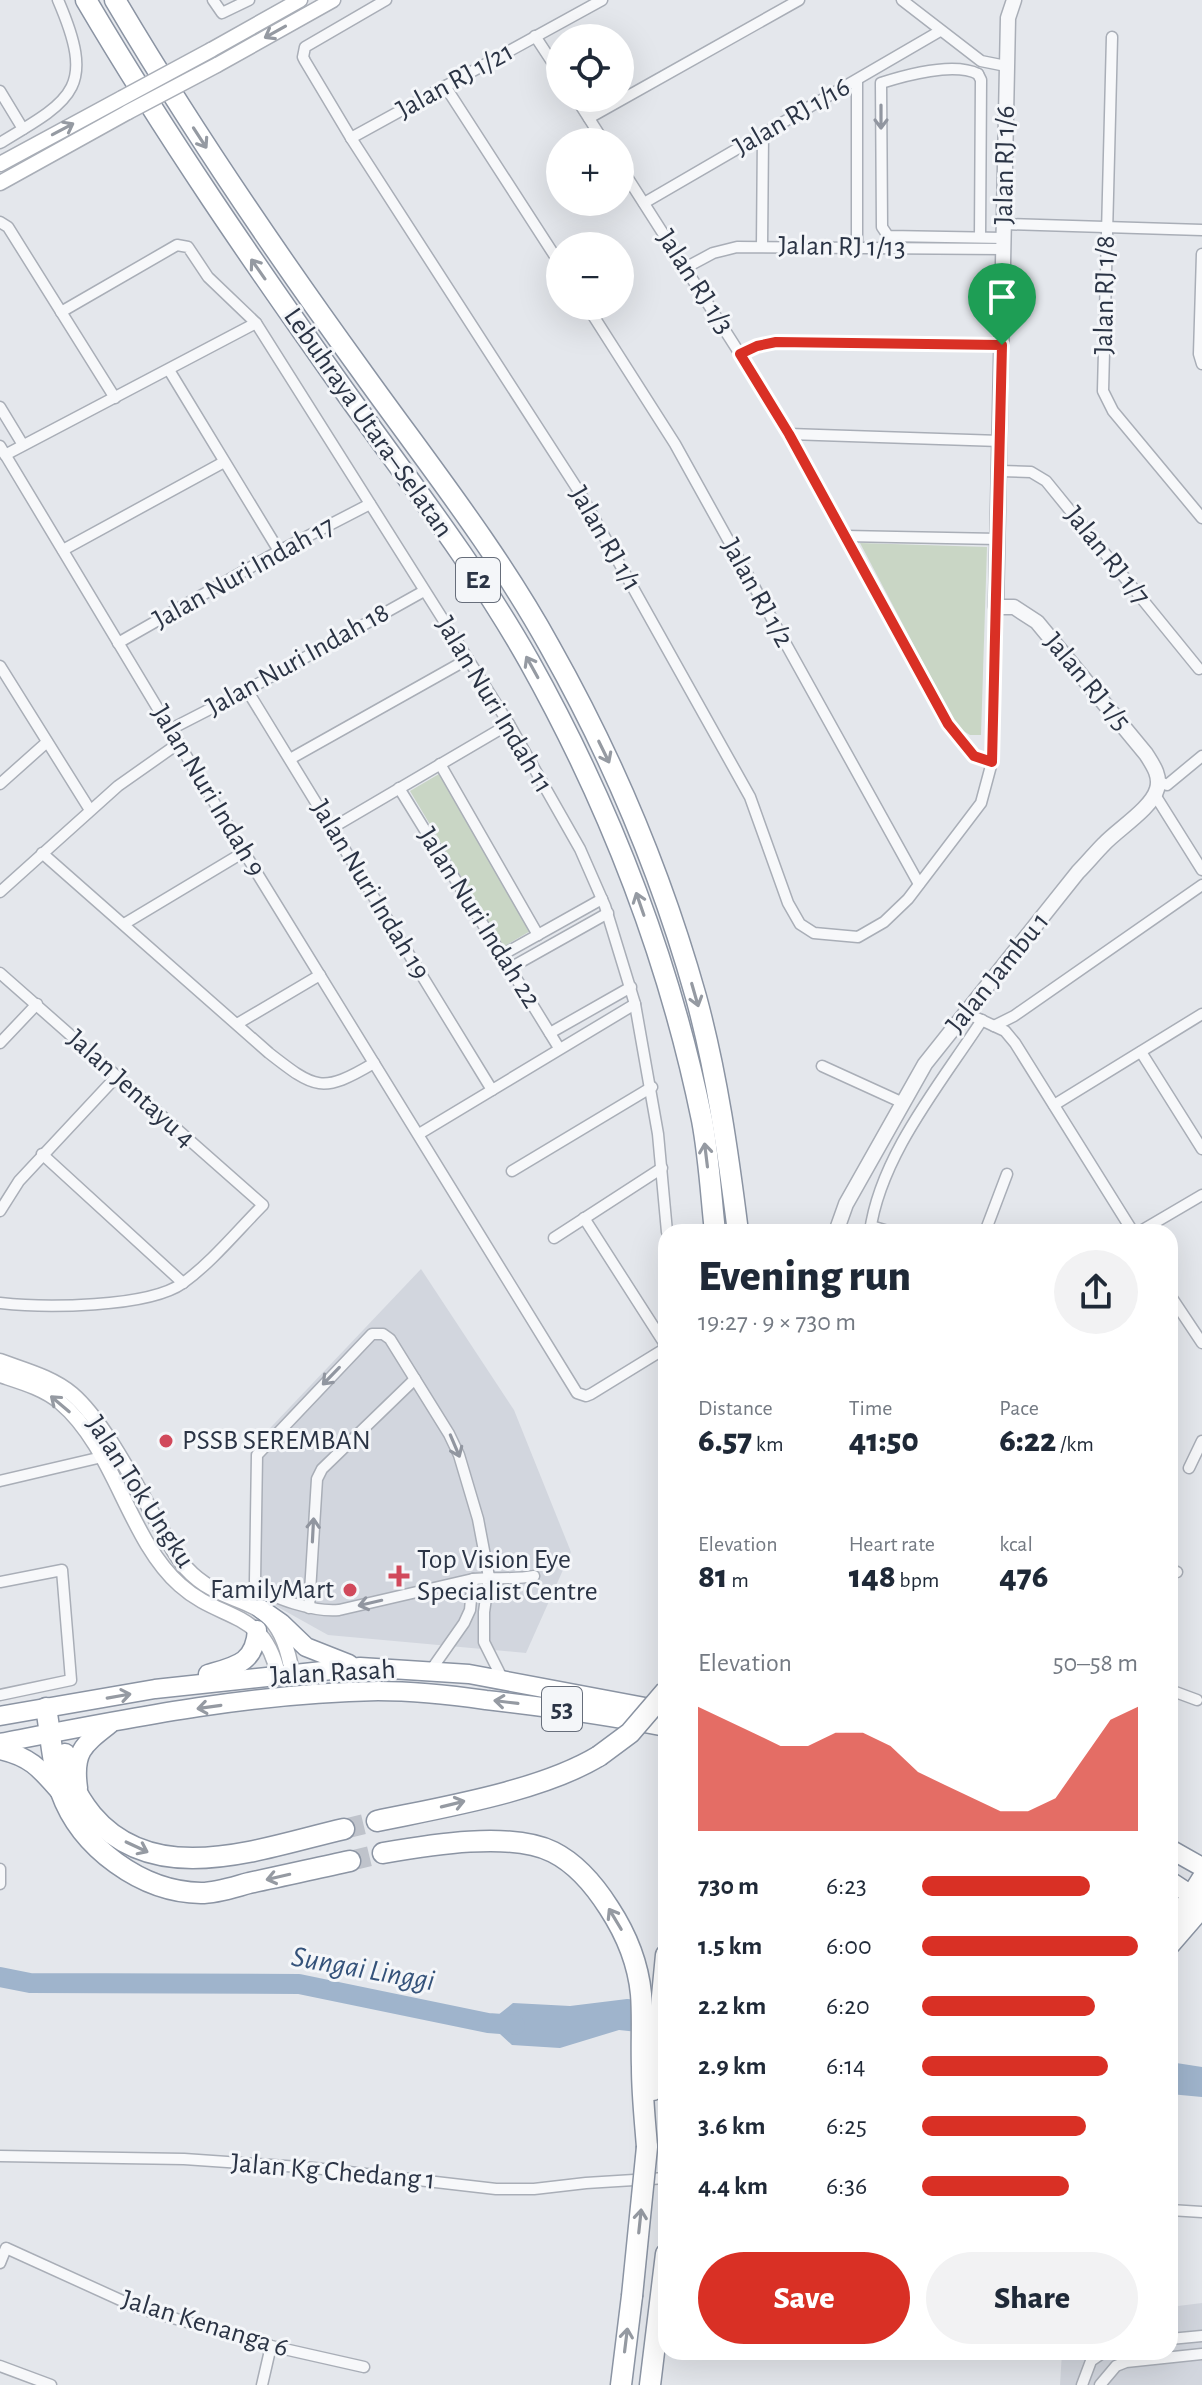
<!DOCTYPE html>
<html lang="en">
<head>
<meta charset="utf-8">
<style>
  body { margin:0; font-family:"Alegreya Sans",sans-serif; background:#f2f2f3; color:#1f2937; height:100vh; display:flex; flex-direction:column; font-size:30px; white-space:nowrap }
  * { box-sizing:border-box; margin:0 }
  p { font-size:26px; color:#747a83 }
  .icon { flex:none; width:44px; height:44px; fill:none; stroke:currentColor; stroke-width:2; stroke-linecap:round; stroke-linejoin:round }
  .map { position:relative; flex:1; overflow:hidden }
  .side { position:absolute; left:658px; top:1224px; width:520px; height:1136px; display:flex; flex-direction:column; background:#fff; border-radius:24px; box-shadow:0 8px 32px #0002 }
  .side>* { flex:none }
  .buttons { position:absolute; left:546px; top:24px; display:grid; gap:16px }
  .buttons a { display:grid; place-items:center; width:88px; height:88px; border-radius:50%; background:#fff; box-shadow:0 8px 32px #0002; font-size:40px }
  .pin { position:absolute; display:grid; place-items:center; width:68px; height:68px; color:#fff; margin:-82px -34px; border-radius:50% 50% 50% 0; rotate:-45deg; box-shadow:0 0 8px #0007 }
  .pin .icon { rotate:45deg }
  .round { display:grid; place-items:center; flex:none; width:84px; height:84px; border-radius:42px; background:#f2f2f3 }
  .overview { display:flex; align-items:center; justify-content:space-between; height:136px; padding:0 40px }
  h1 { font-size:44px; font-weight:800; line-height:60px }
  .figures { display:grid; grid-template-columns:repeat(3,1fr); gap:12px; height:136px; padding:8px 40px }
  .figures div { display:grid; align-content:center }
  .figures b { font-size:34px; font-weight:800 }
  .figures small { font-size:22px; font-weight:400 }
  .figures p { font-size:22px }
  .chart { height:224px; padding:16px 40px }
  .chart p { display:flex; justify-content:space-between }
  .chart svg { width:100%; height:144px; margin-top:8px; fill:#d93025; opacity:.7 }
  .primary-button { display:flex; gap:16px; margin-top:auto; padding:16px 40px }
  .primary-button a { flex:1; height:92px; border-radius:48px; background:#d93025; color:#fff; font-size:32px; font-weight:800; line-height:92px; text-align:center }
  .primary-button a+a { background:#f2f2f3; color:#1f2937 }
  ul { padding:0 40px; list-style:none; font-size:26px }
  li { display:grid; grid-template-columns:128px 96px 1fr; align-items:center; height:60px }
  li i { height:20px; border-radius:10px; background:#d93025 }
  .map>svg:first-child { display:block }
  .built { fill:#d2d6de }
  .green { fill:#c9d6c5 }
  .water { fill:#9fb4cc }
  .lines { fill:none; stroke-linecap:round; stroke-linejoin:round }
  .river { stroke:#9fb4cc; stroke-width:20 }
  .motorway-tunnel { stroke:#bfc3cb; stroke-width:20; stroke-dasharray:20 10; stroke-linecap:butt }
  .minor-casing { stroke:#a9aeb7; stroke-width:13 }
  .tertiary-casing { stroke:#a9aeb7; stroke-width:17 }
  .secondary-casing { stroke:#a9aeb7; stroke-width:17 }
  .trunk-casing { stroke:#8b94a3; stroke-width:21 }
  .motorway-casing { stroke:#8b94a3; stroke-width:23 }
  .minor { stroke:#f7f8fa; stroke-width:10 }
  .tertiary { stroke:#f7f8fa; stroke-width:14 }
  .secondary { stroke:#fff; stroke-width:14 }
  .trunk { stroke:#fff; stroke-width:18 }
  .motorway { stroke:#fff; stroke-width:20 }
  .secondary-bridge-casing { stroke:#a9aeb7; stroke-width:17; stroke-linecap:butt }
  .motorway-bridge-casing { stroke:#8b94a3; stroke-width:23; stroke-linecap:butt }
  .secondary-bridge { stroke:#fff; stroke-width:14 }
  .motorway-bridge { stroke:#fff; stroke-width:20 }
  .oneway { stroke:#959aa2 }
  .oneway2 { stroke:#9196a0 }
  .route-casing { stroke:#fff; stroke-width:16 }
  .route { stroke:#d93025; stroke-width:10 }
  .poi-dot { fill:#d1495b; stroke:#f4f6f9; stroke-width:3 }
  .labels { text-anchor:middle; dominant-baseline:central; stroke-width:6; stroke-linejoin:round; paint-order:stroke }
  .shield { fill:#f4f6f9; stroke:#676e7b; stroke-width:2 }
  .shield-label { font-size:26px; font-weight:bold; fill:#2b3445 }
  .street-label { font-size:28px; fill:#2b3445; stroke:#f4f6f9 }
  .poi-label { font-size:28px; fill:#2b3445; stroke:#f4f6f9; text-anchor:start }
  .water-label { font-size:30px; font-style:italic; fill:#34527a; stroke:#f4f6f9 }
</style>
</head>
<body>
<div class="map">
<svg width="1202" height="2385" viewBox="0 0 1202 2385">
  <rect width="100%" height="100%" fill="#e4e7ec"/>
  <g class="built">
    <path d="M 421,1269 L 514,1410 L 571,1552 L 526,1653 L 328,1635 L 251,1592 L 252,1447 Z"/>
    <path d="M 1202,2303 L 1202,2385 L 1060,2385 L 1062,2352 L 1170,2352 L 1170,2307 Z"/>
  </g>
  <g class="green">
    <path d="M 860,543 L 987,547 L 981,735 L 970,735 L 957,727 Z"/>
    <path d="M 439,774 L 532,930 L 503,947 L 410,791 Z"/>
  </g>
  <g class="water">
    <path d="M 627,1999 L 666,2002 L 666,2035 L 619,2030 L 560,2048 L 512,2045 L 488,2023 L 513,2003 L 570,2006 Z"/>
    <path d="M 1170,2062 L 1202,2067 L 1202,2097 L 1170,2094 Z"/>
  </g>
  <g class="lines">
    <path class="river" d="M 0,1977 L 30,1983 L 299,1984 L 488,2023 L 515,2025"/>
    <g class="motorway-tunnel">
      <path d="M 344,1829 L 377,1821"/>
      <path d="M 350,1861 L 383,1853"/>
    </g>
    <g class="minor-casing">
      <g id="minor">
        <path d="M 213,0 L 222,13 L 249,0"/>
        <path d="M 386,0 L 305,47 L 303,57 L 305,61 L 351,138 L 580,493 L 750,797 L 788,903 L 800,924 L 814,933 L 858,937 L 884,922 L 908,899 L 981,803 L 992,762 L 996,607"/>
        <path d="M 902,0 L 981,61 L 1006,66"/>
        <path d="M 535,36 L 560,74"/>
        <path d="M 1112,37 L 1103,391 L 1113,411 L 1202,518"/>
        <path d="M 978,74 C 954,62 906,75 881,83 L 882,227 L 888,236 L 1004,238"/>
        <path d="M 978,74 L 981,80 L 980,237"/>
        <path d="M 857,80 L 857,247"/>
        <path d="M 445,86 L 560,264"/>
        <path d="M 0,91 L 23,129"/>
        <path d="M 576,98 L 604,142"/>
        <path d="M 589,118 L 799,0"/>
        <path d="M 351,138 L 602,0"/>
        <path d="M 0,143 C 74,99 96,88 58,0"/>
        <path d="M 620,166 L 740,354 L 789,434 L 948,724 L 974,756 L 992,762"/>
        <path d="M 644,203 L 940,31"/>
        <path d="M 0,222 L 8,227 L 115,398"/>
        <path d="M 1004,224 L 1202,230"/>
        <path d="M 762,246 L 763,134"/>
        <path d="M 1202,254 L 1199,354 L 1202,364"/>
        <path d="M 685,268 L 713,253 L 737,247 L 1004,249"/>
        <path d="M 587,306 L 675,444 L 919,884"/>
        <path d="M 61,312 L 177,245 L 188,247 L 208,277 L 256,323 L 509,724 L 580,849 L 605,906 L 635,1004 L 658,1134 L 667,1232"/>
        <path d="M 740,354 L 757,346 L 776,342 L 1002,345"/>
        <path d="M 169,370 L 279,551"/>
        <path d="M 0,407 L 23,445"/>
        <path d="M 789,434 L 1000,441"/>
        <path d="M 0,446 L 244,852 L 577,1393 L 586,1396 L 591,1394 L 661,1351 L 666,1346"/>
        <path d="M 5,455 L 256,323"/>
        <path d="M 1000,471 L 1031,472 L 1046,481 L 1199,669"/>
        <path d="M 845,536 L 998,539"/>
        <path d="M 63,550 L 224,462"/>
        <path d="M 118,643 L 279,551 L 370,504"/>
        <path d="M 0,666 L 90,810"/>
        <path d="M 247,690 L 492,1090"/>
        <path d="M 171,729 L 247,690 L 424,591"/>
        <path d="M 290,759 L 468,659"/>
        <path d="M 440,764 L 538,935"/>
        <path d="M 1158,781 L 1167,785 L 1202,756"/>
        <path d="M 0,784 L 47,742"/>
        <path d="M 399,788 L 559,1048"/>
        <path d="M 1155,795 L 1202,870"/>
        <path d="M 332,828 L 509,724"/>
        <path d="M 42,853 L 269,1053 C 315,1089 322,1094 374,1063"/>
        <path d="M 0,892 L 118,786 L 179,743"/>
        <path d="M 124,924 L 244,852"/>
        <path d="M 502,955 L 602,899"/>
        <path d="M 510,968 L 608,913"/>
        <path d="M 0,973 L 263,1205 C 237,1231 212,1262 183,1283 C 148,1308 43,1308 0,1303"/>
        <path d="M 964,1012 L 1005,1031 L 1015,1043 L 1133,1232"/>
        <path d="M 237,1024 L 320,975"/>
        <path d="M 994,1026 L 1014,1016 L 1202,885"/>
        <path d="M 550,1033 L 631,987"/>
        <path d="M 0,1043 L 37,1004"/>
        <path d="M 1141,1052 L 1202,1149"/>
        <path d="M 822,1066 L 901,1102"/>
        <path d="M 1054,1105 L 1202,1014"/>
        <path d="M 419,1134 L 635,1004"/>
        <path d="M 42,1154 L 183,1283"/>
        <path d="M 512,1171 L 652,1087"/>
        <path d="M 0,1211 L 19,1181 L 117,1076"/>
        <path d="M 584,1218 L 666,1346"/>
        <path d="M 871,1226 L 891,1232"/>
        <path d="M 870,1232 C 880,1156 941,1083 982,1020"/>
        <path d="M 985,1232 L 1007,1174"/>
        <path d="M 1139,1232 L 1202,1195"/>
        <path d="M 554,1238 L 662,1168"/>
        <path d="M 1170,1295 L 1202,1343"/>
        <path d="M 1189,1468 L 1202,1441"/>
        <path d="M 0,1481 L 102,1457 L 115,1451"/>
        <path d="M 1170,1569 L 1177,1572"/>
        <path d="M 0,1582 L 62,1570 L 71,1680 L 0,1695"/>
        <path d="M 309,1608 L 317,1479 L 322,1469 L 415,1379"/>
        <path d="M 431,1670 L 464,1623 L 470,1610 L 473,1579"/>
        <path d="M 503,1680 L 484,1642 L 484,1612 L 489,1577 L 478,1519 L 459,1455 L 449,1434 L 390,1339 L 383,1334 L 372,1334 L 257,1455 L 255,1581 C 266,1600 319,1612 339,1610 L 473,1579 C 493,1577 514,1580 534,1576"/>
        <path d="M 1170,1690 L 1197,1700"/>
        <path d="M 0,1869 L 0,1884"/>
        <path d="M 0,2156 L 184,2159 L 314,2168 L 496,2189 L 534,2189 L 586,2183 L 666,2178"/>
        <path d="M 1170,2210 L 1202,2212"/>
        <path d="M 0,2263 L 6,2248 L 138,2308 L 271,2346 L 364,2367"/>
        <path d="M 1170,2339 L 1202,2336"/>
        <path d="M 0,2366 L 51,2385"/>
        <path d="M 262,2385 L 271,2346"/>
        <path d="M 1082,2385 L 1091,2361 L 1104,2352"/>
        <path d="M 1100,2385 L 1116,2366 L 1126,2362 L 1202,2354"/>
      </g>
    </g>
    <g class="tertiary-casing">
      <path id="tertiary" d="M 836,1232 L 846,1204 L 925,1064 L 1078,872 C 1087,863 1095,853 1104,844 C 1118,829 1152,808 1157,789 C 1161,776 1153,765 1146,754 L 1037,622 L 1014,607 L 996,607 L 1008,18 L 1014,0"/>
    </g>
    <g class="secondary-casing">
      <g id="secondary">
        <path d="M 211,50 L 300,0"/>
        <path d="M 217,65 L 333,0"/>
        <path d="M 0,164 L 122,98"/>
        <path d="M 0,183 L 128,112"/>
        <path d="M 0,1361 C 24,1370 52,1377 72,1394 C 105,1422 140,1493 163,1532 C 170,1544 177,1558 186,1568 C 230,1616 278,1584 292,1673"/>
        <path d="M 0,1375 C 21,1382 43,1388 60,1402 C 115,1448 128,1539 180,1585 C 221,1622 263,1608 278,1674"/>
      </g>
    </g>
    <g class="trunk-casing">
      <g id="trunk">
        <path d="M 261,1609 L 281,1623 L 306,1647 L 349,1664"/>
        <path d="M 208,1674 C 236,1666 255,1663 257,1630"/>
        <path d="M 0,1716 L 155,1689 L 360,1667 L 469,1674 L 666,1711"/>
        <path d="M 0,1743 C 124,1719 251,1693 378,1691 C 414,1691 451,1695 486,1700 C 547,1707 607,1715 666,1727"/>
        <path d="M 0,1750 C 32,1757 41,1770 62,1794"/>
        <path d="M 78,1788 C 73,1752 83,1745 110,1724"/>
        <path d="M 1170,1849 L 1202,1867"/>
        <path d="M 1170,1881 L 1202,1902"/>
      </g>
    </g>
    <g class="motorway-casing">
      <g id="motorway">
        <path d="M 86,0 C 166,136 255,265 346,393 C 409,481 476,567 529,661 C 609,804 669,959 702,1120 C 709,1157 711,1195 715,1232"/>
        <path d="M 115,0 C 190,127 273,249 360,369 C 425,460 496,549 550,647 C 612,757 662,876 696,997 C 717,1074 728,1153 738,1232"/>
        <path d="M 46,1708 C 51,1735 52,1765 61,1792 C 81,1848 142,1892 201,1893 C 217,1893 234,1887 249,1883 C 283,1876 317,1868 350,1861"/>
        <path d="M 65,1754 C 67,1776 78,1798 92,1815 C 156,1891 264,1847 344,1829"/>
        <path d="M 377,1821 C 444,1807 541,1791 599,1756"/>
        <path d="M 383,1853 C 429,1845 511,1831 553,1852 C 577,1864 595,1886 609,1908 C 626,1934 638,1963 641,1994 C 643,2018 641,2043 642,2067 C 642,2094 645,2121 647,2147"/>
        <path d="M 1170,1923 L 1182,1911 L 1202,1879"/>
        <path d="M 1170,1944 L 1202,1907"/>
        <path d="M 653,2090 L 666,1955"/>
        <path d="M 621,2385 L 632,2296"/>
        <path d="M 650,2385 L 666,2254"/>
      </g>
    </g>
    <use href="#minor" class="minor"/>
    <use href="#tertiary" class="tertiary"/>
    <use href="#secondary" class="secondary"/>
    <use href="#trunk" class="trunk"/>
    <use href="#motorway" class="motorway"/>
    <g class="secondary-bridge-casing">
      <g id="secondary-bridge">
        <path d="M 122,98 L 211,50"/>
        <path d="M 128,112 L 217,65"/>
      </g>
    </g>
    <g class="motorway-bridge-casing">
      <g id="motorway-bridge">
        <path d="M 599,1756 L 630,1733 L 666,1691"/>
        <path d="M 632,2296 L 647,2147"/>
      </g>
    </g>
    <use href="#secondary-bridge" class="secondary-bridge"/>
    <use href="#motorway-bridge" class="motorway-bridge"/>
  </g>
  <defs><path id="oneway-shaft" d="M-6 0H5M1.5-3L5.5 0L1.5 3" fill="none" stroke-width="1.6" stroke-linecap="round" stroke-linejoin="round" transform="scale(2)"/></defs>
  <g class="oneway">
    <use href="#oneway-shaft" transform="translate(275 32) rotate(151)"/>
    <use href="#oneway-shaft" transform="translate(63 129) rotate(-28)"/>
    <use href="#oneway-shaft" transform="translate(200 138) rotate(57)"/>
    <use href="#oneway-shaft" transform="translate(258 269) rotate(-125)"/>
    <use href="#oneway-shaft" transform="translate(532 667) rotate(-119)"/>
    <use href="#oneway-shaft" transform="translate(604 752) rotate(64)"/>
    <use href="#oneway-shaft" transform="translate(640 904) rotate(-109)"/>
    <use href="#oneway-shaft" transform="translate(695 995) rotate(74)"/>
    <use href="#oneway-shaft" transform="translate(706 1155) rotate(-97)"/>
    <use href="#oneway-shaft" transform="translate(60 1404) rotate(-140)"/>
    <use href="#oneway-shaft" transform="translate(119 1696) rotate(-10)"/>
    <use href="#oneway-shaft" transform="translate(506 1702) rotate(-173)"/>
    <use href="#oneway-shaft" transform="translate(209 1707) rotate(172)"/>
    <use href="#oneway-shaft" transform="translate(453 1804) rotate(-14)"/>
    <use href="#oneway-shaft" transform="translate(137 1847) rotate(25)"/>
    <use href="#oneway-shaft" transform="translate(278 1877) rotate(167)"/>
    <use href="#oneway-shaft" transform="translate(615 1919) rotate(-121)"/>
    <use href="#oneway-shaft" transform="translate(640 2221) rotate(-84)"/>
    <use href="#oneway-shaft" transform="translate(626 2340) rotate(-83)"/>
  </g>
  <g class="oneway2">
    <use href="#oneway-shaft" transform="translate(881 117) rotate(90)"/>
    <use href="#oneway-shaft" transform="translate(331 1376) rotate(134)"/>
    <use href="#oneway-shaft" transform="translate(455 1446) rotate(67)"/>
    <use href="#oneway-shaft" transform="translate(313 1530) rotate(-87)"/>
    <use href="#oneway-shaft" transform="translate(370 1603) rotate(167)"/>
  </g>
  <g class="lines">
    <g class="route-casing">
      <path id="route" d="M 776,342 L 1002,345 L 992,762 L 974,756 L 948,724 L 789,434 L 740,354 L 757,346 Z"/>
    </g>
    <use href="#route" class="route"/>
  </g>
  <g class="poi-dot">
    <circle cx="166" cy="1441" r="8"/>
    <path d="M395 1564h8v8h8v8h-8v8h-8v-8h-8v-8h8z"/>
    <circle cx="350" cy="1590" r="8"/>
  </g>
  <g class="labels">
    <g class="shield">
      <rect x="456" y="558" width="44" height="44" rx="6"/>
      <rect x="542" y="1687" width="40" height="44" rx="6"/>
    </g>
    <g class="shield-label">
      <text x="478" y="580">E2</text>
      <text x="562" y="1709">53</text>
    </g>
    <g class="street-label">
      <text transform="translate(455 81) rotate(-29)">Jalan RJ 1/21</text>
      <text transform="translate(792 117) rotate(-30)">Jalan RJ 1/16</text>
      <text transform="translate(1005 165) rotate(-89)">Jalan RJ 1/6</text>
      <text transform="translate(842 247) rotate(1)">Jalan RJ 1/13</text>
      <text transform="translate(695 282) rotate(57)">Jalan RJ 1/3</text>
      <text transform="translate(1105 295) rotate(-89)">Jalan RJ 1/8</text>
      <text transform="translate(368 423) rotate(55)">Lebuhraya Utara–Selatan</text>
      <text transform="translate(605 539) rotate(60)">Jalan RJ 1/1</text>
      <text transform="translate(1107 556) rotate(51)">Jalan RJ 1/7</text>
      <text transform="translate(244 573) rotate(-29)">Jalan Nuri Indah 17</text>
      <text transform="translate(757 593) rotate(61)">Jalan RJ 1/2</text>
      <text transform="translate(298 660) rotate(-29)">Jalan Nuri Indah 18</text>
      <text transform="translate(1087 682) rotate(50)">Jalan RJ 1/5</text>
      <text transform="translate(494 705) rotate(59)">Jalan Nuri Indah 11</text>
      <text transform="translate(208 791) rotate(59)">Jalan Nuri Indah 9</text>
      <text transform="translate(370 890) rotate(59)">Jalan Nuri Indah 19</text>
      <text transform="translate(479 918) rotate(58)">Jalan Nuri Indah 22</text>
      <text transform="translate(998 973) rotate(-51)">Jalan Jambu 1</text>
      <text transform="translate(131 1089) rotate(42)">Jalan Jentayu 4</text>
      <text transform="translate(140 1492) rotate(57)">Jalan Tok Ungku</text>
      <text transform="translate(333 1673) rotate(-3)">Jalan Rasah</text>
      <text transform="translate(333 2172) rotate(5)">Jalan Kg Chedang 1</text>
      <text transform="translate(205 2324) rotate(17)">Jalan Kenanga 6</text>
    </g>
    <g class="poi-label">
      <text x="182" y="1441">PSSB SEREMBAN</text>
      <text x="417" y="1560">Top Vision Eye<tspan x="417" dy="32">Specialist Centre</tspan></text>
      <text x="334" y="1590" text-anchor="end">FamilyMart</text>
    </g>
    <g class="water-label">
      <text transform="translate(363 1969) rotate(10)">Sungai Linggi</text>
    </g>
  </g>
</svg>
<div class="buttons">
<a><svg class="icon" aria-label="locate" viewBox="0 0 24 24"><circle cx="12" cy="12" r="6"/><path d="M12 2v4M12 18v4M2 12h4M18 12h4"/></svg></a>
<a>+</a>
<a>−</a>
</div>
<div class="pin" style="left:1002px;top:345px;background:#1e9e55"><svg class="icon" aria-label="arrive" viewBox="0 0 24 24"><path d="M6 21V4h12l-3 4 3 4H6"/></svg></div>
<section class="side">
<div class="overview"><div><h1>Evening run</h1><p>19:27 · 9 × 730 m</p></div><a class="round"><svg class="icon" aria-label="share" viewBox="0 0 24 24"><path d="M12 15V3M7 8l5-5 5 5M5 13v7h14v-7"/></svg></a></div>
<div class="figures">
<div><p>Distance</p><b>6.57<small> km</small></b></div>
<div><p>Time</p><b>41:50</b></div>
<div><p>Pace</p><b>6:22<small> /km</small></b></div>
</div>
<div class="figures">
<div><p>Elevation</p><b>81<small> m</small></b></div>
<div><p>Heart rate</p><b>148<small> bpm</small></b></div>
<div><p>kcal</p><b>476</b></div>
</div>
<div class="chart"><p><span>Elevation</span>50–58 m</p>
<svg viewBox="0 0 160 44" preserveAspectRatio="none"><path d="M0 44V6L10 10L20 14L30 18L40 18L50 14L60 14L70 18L80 26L90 30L100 34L110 38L120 38L130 34L140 22L150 10L160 6V44z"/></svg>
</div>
<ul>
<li><b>730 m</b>6:23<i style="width:78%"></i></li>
<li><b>1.5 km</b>6:00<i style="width:100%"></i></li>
<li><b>2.2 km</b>6:20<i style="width:80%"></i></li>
<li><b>2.9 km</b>6:14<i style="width:86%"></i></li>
<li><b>3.6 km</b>6:25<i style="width:76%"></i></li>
<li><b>4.4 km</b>6:36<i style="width:68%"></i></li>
</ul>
<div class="primary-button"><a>Save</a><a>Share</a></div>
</section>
</div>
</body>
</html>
